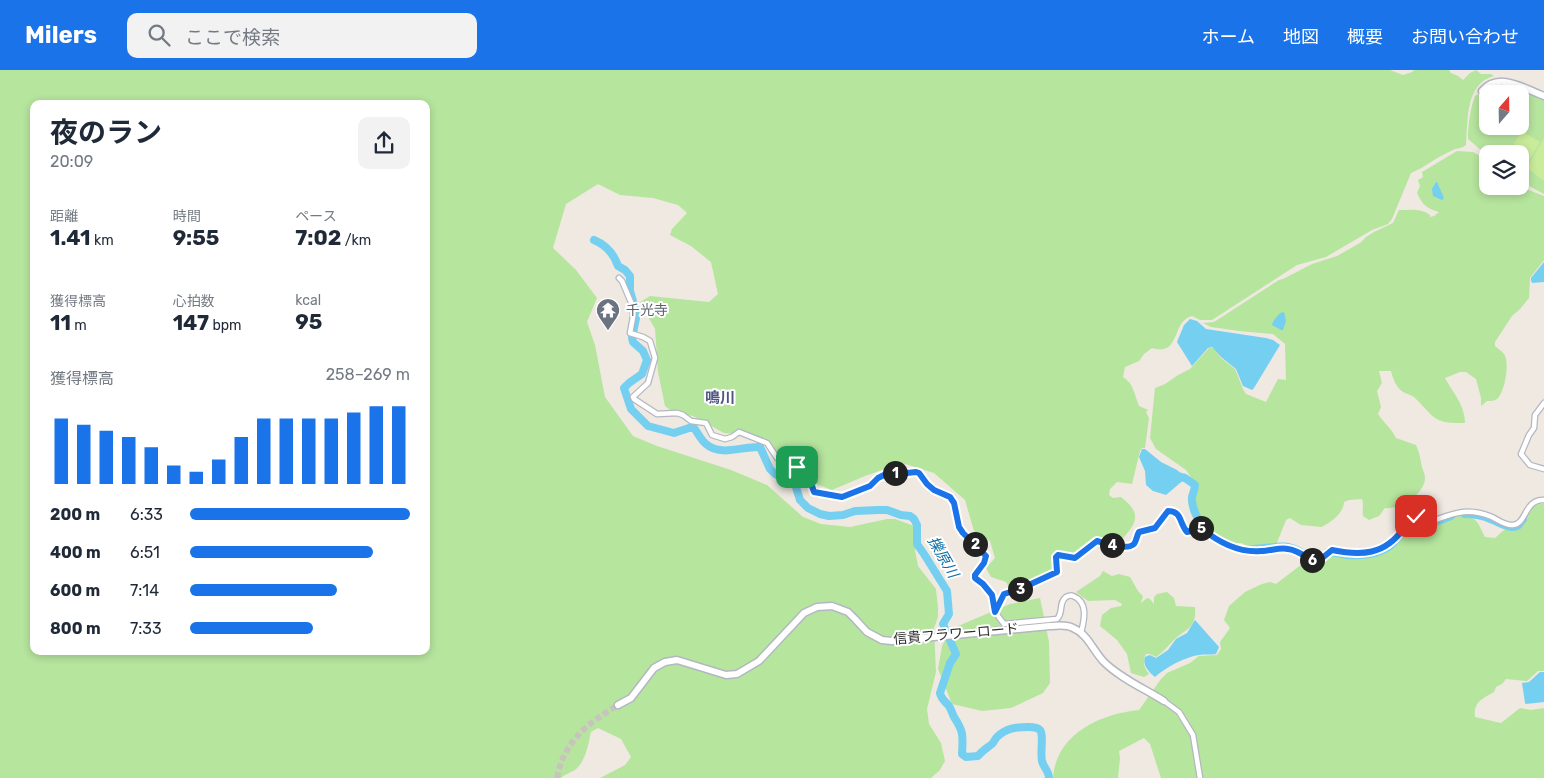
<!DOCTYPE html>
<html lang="ja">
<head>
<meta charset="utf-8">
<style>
  body { margin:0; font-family:Rubik,"Noto Sans JP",sans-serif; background:#f2f2f3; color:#1f2937; height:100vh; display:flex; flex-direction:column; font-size:19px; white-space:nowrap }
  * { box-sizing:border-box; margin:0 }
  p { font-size:16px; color:#747a83 }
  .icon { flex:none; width:28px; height:28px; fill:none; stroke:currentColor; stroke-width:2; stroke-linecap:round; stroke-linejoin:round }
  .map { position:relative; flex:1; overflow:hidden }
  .side { position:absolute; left:30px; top:30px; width:400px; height:555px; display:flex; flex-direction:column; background:#fff; border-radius:10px; box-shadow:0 2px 8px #0003 }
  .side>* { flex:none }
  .needle { width:32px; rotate:20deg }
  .tools { position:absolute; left:1479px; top:15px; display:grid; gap:10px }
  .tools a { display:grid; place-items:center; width:50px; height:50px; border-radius:10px; background:#fff; box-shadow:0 2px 8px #0003; font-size:25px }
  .pin { position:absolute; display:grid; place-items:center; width:42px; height:42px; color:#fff; margin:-21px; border-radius:10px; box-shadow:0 2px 8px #0006 }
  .km { position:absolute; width:25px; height:25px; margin:-12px; border-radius:50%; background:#222; color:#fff; font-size:14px; line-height:25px; text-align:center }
  .round { display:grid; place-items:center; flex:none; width:52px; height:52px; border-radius:10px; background:#f2f2f3 }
  .overview { display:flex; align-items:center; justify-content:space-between; height:85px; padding:0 20px }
  h1 { font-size:28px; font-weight:700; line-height:38px }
  .metrics { display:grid; grid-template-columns:repeat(3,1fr); gap:8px; height:85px; padding:5px 20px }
  .metrics div { display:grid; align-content:center }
  .metrics b { font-size:21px; font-weight:700 }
  .metrics small { font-size:14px; font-weight:400 }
  .metrics p { font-size:14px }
  .chart { height:140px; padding:10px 20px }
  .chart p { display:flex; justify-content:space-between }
  .chart svg { width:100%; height:90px; margin-top:5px; stroke:#1a73e8; stroke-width:6 }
  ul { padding:0 20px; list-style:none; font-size:16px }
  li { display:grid; grid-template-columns:80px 60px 1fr; align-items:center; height:38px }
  li i { height:12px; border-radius:6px; background:#1a73e8 }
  header { display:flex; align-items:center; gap:30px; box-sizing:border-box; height:70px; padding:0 25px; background:#1a73e8; color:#fff }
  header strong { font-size:24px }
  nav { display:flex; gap:28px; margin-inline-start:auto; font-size:18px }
  .search { width:350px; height:45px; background:#f2f2f3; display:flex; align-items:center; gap:12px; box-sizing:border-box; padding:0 18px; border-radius:10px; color:#747a83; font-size:19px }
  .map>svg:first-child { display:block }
  .green { fill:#b6e59e; fill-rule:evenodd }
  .pitch { fill:#c9ec9a }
  .water { fill:#75cff0 }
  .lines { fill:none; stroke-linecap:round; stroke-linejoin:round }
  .river { stroke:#75cff0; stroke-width:8 }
  .secondary-tunnel { stroke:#c8c4bd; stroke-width:6; stroke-dasharray:6 3; stroke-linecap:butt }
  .street-casing { stroke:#b4b7c1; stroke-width:7 }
  .secondary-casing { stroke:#b4b7c1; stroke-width:9 }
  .street { stroke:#fff; stroke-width:4.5 }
  .secondary { stroke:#fff; stroke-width:6 }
  .route-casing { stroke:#fff; stroke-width:10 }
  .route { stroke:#1a73e8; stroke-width:6 }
  .labels { text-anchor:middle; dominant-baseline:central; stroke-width:4; stroke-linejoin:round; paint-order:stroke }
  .worship-label { font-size:14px; fill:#5b616d; stroke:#fff; text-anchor:start }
  .street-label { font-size:14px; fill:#2e2e2e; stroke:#fff }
  .neighbourhood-label { font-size:15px; font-weight:bold; fill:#4d5680; stroke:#fff }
  .water-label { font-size:15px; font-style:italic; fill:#0d6fa3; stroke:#fff }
</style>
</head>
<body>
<header>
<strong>Milers</strong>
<div class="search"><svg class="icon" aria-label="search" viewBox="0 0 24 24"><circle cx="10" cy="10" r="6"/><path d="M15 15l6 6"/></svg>ここで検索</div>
<nav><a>ホーム</a><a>地図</a><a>概要</a><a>お問い合わせ</a></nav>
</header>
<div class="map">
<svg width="1544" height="708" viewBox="0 0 1544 708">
  <rect width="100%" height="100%" fill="#efe9e1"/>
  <g class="green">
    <path d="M 0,0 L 1390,0 L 1403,5 L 1412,2 L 1414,0 L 1449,0 L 1451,3 L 1458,6 L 1463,10 L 1470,3 L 1476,0 L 1481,4 L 1491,4 L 1494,6 C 1465,13 1468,51 1466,75 C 1461,79 1456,78 1451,81 C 1436,87 1426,97 1411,103 L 1392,149 L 1388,154 L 1372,160 L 1326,187 L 1297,195 L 1212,250 L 1200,250 L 1192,246 C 1171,251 1181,287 1152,278 L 1144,284 L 1139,291 L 1125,297 L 1123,307 C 1134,314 1134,324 1139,336 L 1148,340 L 1146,342 L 1149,348 L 1145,378 L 1142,378 L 1140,381 L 1132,414 L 1117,412 L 1110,419 L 1109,425 L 1113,428 L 1121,427 C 1140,442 1139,451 1123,468 C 1111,468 1099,467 1089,475 C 1085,478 1081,483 1077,485 C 1070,488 1064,482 1057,483 L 1054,487 L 1056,499 L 1055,503 L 1015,518 L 1010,519 L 1006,512 L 991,507 L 986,498 L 995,488 L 990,471 L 974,461 L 965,430 L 934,403 L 902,393 L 865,406 L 832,420 L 816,414 L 803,399 L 750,365 L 724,363 L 693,346 L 673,342 L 665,336 L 658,302 L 655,259 L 640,232 L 650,226 L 709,232 L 718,224 L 711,192 L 691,176 L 670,165 L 672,159 L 687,143 L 678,135 L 653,128 L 620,125 L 598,114 L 566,134 L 553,178 L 576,200 L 597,228 L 587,252 L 595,275 L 605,327 L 633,366 L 657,376 L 731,400 L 767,415 L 803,447 L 821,454 L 850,457 L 887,449 L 895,449 L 917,457 L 919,468 L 915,480 L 918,496 L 936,519 L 938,538 L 938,547 L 934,558 L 936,602 L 927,639 L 929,654 L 941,673 L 945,691 L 940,700 L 931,708 L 600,708 L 625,695 L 631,687 L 621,669 L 598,658 L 591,662 C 588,675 586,691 575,700 C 570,703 565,704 561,708 L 0,708 ZM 34,34 L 426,34 L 426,581 L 34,581 Z"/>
    <path d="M 1497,14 L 1511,16 L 1544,29 L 1544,124 L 1520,111 L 1520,84 L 1487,85 L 1468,69 C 1468,55 1470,39 1475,26 ZM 1488,24 L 1520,24 L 1520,56 L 1488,56 Z"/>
    <path d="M 1457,81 L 1473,82 L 1487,90 L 1488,116 L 1520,116 L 1520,114 L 1526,119 L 1544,126 L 1544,190 L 1530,208 L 1529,228 L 1520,239 L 1512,246 L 1495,272 L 1495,276 C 1497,278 1502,281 1504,284 C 1510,292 1505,321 1498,328 C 1495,331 1491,331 1487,331 L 1481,336 L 1481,328 L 1476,309 L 1466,302 L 1460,302 L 1445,308 C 1453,323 1465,335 1465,353 C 1432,354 1435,347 1414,327 C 1411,325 1407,324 1403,322 C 1396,317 1393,309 1391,301 L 1379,301 L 1382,313 L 1377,321 L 1381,337 L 1378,344 C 1384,353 1392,359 1396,368 L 1416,375 C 1420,384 1420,388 1422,397 C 1423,401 1425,404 1425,408 C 1425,424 1399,440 1385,438 L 1379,446 L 1369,450 L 1363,446 C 1362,440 1364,435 1362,429 L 1349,430 L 1344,432 C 1343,444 1332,451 1322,457 L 1301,455 L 1290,448 L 1286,450 L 1276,475 L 1252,478 L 1241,473 L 1229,473 L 1204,457 L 1200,451 L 1194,429 L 1197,416 L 1186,400 L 1156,379 L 1150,368 L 1155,318 L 1165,314 L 1178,305 L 1190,299 L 1209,278 L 1213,278 L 1221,288 L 1235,299 L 1243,319 L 1246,324 L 1266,332 L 1278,309 L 1286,310 L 1285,274 L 1273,264 L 1239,261 L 1211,257 L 1203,253 L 1214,252 L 1279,210 L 1283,209 L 1312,194 L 1337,186 L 1360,173 L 1366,167 L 1374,162 L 1393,153 L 1399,140 C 1410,140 1421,138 1430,145 L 1430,147 L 1434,146 L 1439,142 C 1426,138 1422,134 1417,123 L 1420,116 L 1418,110 L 1423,107 L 1422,102 Z"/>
    <path d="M 1539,434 L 1544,434 L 1544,601 L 1538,601 L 1527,611 L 1506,609 L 1502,614 L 1496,617 L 1494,622 C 1482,629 1473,632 1475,647 L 1501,653 L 1520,638 L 1531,640 L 1544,638 L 1544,708 L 1161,708 L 1150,674 L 1144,668 L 1119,681 L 1120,688 L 1118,708 L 1053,708 C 1056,664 1100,644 1139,640 L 1161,609 L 1167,603 L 1190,593 L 1199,586 L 1217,585 L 1221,579 L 1220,572 L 1230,558 L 1224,550 L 1229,536 L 1245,522 L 1262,514 L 1270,512 L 1276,514 L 1306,491 L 1316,493 L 1331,485 L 1337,484 L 1347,487 L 1379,484 L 1393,477 L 1414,451 L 1435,457 C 1448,450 1465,438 1477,452 C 1480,456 1482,462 1485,467 L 1495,468 L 1504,460 L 1519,458 L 1534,436 Z"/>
    <path d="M 1103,501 L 1112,506 L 1119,504 L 1130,507 L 1138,521 L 1143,526 L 1141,533 L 1147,528 L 1150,529 L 1154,534 L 1154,527 L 1157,524 L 1167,522 L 1174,528 L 1176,536 L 1195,537 C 1197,560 1185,558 1173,571 C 1167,577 1163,582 1156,587 L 1150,584 L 1146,584 C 1142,592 1144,597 1149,604 L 1144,607 L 1131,603 L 1127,584 L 1117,570 L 1100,556 L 1102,545 L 1111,538 L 1121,536 L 1122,534 L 1115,530 L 1088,531 L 1076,522 L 1100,506 Z"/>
    <path d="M 1040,528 L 1049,572 L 1050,613 L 1043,623 L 1011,638 L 982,641 L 952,634 L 938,599 L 942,576 L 951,559 L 1010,534 Z"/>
  </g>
  <g class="pitch">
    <path d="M 1521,61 L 1540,72 L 1529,91 L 1520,86 L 1520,84 L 1517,84 L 1511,80 Z"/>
    <path d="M 1544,68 L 1544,111 L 1527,98 Z"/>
  </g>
  <g class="water">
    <path d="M 1436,112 L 1437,112 L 1444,128 L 1442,130 L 1433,126 L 1432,119 Z"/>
    <path d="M 1544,192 L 1544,212 L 1532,213 L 1531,210 L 1531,208 Z"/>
    <path d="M 1284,242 L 1286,251 L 1283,260 L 1281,260 L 1272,255 C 1273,250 1277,247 1280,243 Z"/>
    <path d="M 1190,249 L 1197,251 L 1206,259 L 1266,268 L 1273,270 L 1280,275 L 1254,318 L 1252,320 L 1243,316 L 1236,299 L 1221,287 L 1212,277 L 1208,278 L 1192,296 L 1177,272 L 1184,255 Z"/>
    <path d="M 1142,379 L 1145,379 L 1161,392 L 1177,400 L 1186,408 L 1166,425 L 1153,421 L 1146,415 L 1145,401 L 1139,387 Z"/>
    <path d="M 1195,550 L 1219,577 L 1216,584 C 1210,585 1205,584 1199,585 C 1185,587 1166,597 1155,607 C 1149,602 1142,595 1145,587 L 1150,585 L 1156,588 L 1168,580 L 1176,569 L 1187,563 Z"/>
    <path d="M 1540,602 L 1544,602 L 1544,632 L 1526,634 L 1525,633 L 1522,613 L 1529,612 Z"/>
  </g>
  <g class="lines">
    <g class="river">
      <path d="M 594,170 C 606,175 614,184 618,196 L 625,200 L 630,206 L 630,221 L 635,238 L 636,248 L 632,268 L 633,272 L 643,281 L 647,290 L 642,304 L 629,313 L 624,318 L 631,339 L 648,356 L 674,363 L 689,358 L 694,358 C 698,363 701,370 706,374 C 721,387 742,376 760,377 L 770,399 L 775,404 L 795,414 L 800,430 L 808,438 L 820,444 L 829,446 L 843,445 L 855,441 L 879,440 L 887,440 L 901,445 L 910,446 L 914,449 L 917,455 L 917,474 L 924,484 L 947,521 L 949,544 L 943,554 L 956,584 L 950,593 L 940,623 C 941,629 945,631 949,636 C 951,639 952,643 954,647 C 964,662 963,666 962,684 L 966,687 L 978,686 C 982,681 987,678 992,674 C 994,672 995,669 997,667 C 1006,658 1016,657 1029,657 C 1032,657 1037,657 1040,660 C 1044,665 1040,683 1042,691 C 1043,697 1049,701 1049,708"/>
      <path d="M 1177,406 L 1185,408 L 1195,415 C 1195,419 1193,423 1192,427 C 1191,438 1200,456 1208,461"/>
      <path d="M 1465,444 C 1473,444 1482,445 1490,449 C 1497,451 1506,458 1514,457 C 1518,457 1520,453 1523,449"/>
      <path d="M 1253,479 C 1273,479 1283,471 1302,483"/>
      <path d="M 1328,482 C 1335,482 1340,484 1347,485 C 1362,486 1380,484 1391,475 C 1400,467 1405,455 1414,448 L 1433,453 L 1451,446"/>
    </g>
    <path class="secondary-tunnel" d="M 557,708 C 564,671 587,654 618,635"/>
    <g class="street-casing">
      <g id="street">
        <path d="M 619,208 L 622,211 L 633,237 L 633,247 L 630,263 L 643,267 L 650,271 L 655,288 L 648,313 L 633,327 L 634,329 L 657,344 L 677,343 L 683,345 L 691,351 L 706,353 L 712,365 L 725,369 L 732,367 L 739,362 L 767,373 L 777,388 L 800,398 L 811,411 L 813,421 L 817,424 L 843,427 L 870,416 L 878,408 L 887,403 L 916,402 C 923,405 926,414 932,418 C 939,424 951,424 954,434 C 957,443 956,452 961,460 C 968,470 979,476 986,486 L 984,493 L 975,505 L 975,508 L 983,514 L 992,525 L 995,542 L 1004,554 L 1057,549 C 1064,542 1058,533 1066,527 C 1068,526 1071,525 1073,526 C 1089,532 1084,551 1081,563"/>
        <path d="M 1544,333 L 1535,345 L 1534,358 L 1529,365 L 1521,384 L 1530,395 L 1544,399"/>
        <path d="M 996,540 L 1004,524 L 1020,519 L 1057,502 L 1056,487 C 1062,482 1068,487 1075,488 L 1097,471 C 1105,473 1127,481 1134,474 C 1136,472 1137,465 1139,462 C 1144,460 1150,461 1155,458 C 1162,454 1162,446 1168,441 C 1181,441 1179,454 1187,462 L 1201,458 C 1218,472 1239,483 1261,481 C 1270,481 1280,477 1288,479 C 1297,480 1305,486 1313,491 L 1321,489 L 1333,480 C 1360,485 1383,485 1401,461 C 1405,457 1407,448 1413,446 C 1418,445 1427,450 1432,451 C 1455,443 1467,437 1492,447 C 1498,450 1506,456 1513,455 C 1527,454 1524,429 1544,430"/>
        <path d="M 1164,631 L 1179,642 L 1193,665 L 1200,708"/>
      </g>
    </g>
    <g class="secondary-casing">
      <g id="secondary">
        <path d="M 1488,32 L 1482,21 C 1499,1 1525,19 1544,26"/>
        <path d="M 618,635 L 631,628 L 654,598 L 665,592 L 677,590 L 726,605 L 737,604 L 759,591 L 804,543 L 817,537 L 832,536 L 848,542 L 855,549 L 867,562 L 882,570 L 892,571 L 1050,556 C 1057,556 1066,554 1073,558 C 1088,564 1093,581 1104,592 C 1120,608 1145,619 1164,631"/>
      </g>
    </g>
    <use href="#street" class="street"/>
    <use href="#secondary" class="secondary"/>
  </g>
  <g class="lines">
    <g class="route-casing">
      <path id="route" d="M 797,397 C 807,402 811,412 814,422 L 842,427 L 870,416 L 878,408 L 888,403 L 907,403 L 916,402 L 919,403 L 927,414 L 934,420 L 950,427 L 954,433 L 959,457 L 963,463 L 986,486 L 984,493 L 975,505 L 975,508 L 983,514 L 992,525 L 995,542 L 1004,524 L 1020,519 L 1057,502 L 1056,487 L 1058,485 L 1075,488 L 1097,471 C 1105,473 1127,481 1134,474 C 1136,472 1137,465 1139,462 L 1155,458 L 1168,441 C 1182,441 1179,453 1187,462 L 1201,458 C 1218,472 1238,483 1261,481 C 1270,481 1280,477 1288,479 C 1297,480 1305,486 1313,491 L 1321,489 L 1332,480 C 1361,486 1385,485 1403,459 C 1407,453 1409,448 1416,446"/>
    </g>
    <use href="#route" class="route"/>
  </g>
  <defs>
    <g id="temple-pin" transform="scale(1.25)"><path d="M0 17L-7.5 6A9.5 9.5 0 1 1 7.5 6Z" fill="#6b7280" stroke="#fff"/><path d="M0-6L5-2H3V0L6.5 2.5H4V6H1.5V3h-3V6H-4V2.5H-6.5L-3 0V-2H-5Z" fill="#fff"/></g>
  </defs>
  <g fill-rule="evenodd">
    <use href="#temple-pin" x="608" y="240"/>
  </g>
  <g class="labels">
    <g class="worship-label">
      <text x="626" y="240">千光寺</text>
    </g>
    <g class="street-label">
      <text transform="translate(956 564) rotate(-5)">信貴フラワーロード</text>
    </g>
    <g class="neighbourhood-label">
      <text x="720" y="328">鳴川</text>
    </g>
    <g class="water-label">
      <text transform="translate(943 487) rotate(60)">擽原川</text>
    </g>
  </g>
</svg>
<div class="tools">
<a><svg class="needle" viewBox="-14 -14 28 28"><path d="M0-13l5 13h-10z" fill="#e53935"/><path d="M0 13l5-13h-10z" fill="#747a83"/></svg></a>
<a><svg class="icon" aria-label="layers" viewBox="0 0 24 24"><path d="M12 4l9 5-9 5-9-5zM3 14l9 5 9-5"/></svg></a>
</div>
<div class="pin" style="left:797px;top:397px;background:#1e9e55"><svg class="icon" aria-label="arrive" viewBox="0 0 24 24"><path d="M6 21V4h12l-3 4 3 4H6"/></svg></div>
<div class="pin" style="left:1416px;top:446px;background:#d93025"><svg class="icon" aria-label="check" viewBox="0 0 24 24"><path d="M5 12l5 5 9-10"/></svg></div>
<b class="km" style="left:895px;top:403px">1</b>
<b class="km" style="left:975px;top:474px">2</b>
<b class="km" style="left:1020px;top:519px">3</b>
<b class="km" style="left:1112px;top:475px">4</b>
<b class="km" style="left:1201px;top:458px">5</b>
<b class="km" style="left:1312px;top:490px">6</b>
<section class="side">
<div class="overview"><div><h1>夜のラン</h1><p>20:09</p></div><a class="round"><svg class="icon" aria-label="share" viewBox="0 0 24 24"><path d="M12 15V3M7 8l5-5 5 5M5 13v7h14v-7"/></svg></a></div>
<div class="metrics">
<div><p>距離</p><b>1.41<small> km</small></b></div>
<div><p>時間</p><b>9:55</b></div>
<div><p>ペース</p><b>7:02<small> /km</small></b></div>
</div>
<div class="metrics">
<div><p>獲得標高</p><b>11<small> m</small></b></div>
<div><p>心拍数</p><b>147<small> bpm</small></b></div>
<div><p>kcal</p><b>95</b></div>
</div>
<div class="chart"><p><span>獲得標高</span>258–269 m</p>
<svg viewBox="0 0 160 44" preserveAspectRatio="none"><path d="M5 44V12M15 44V15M25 44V18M35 44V21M45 44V26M55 44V35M65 44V38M75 44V32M85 44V21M95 44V12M105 44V12M115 44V12M125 44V12M135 44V9M145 44V6M155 44V6"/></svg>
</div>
<ul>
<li><b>200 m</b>6:33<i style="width:100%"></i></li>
<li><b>400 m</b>6:51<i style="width:83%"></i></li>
<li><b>600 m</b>7:14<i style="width:67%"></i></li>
<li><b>800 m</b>7:33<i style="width:56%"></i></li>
</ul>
</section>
</div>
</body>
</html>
